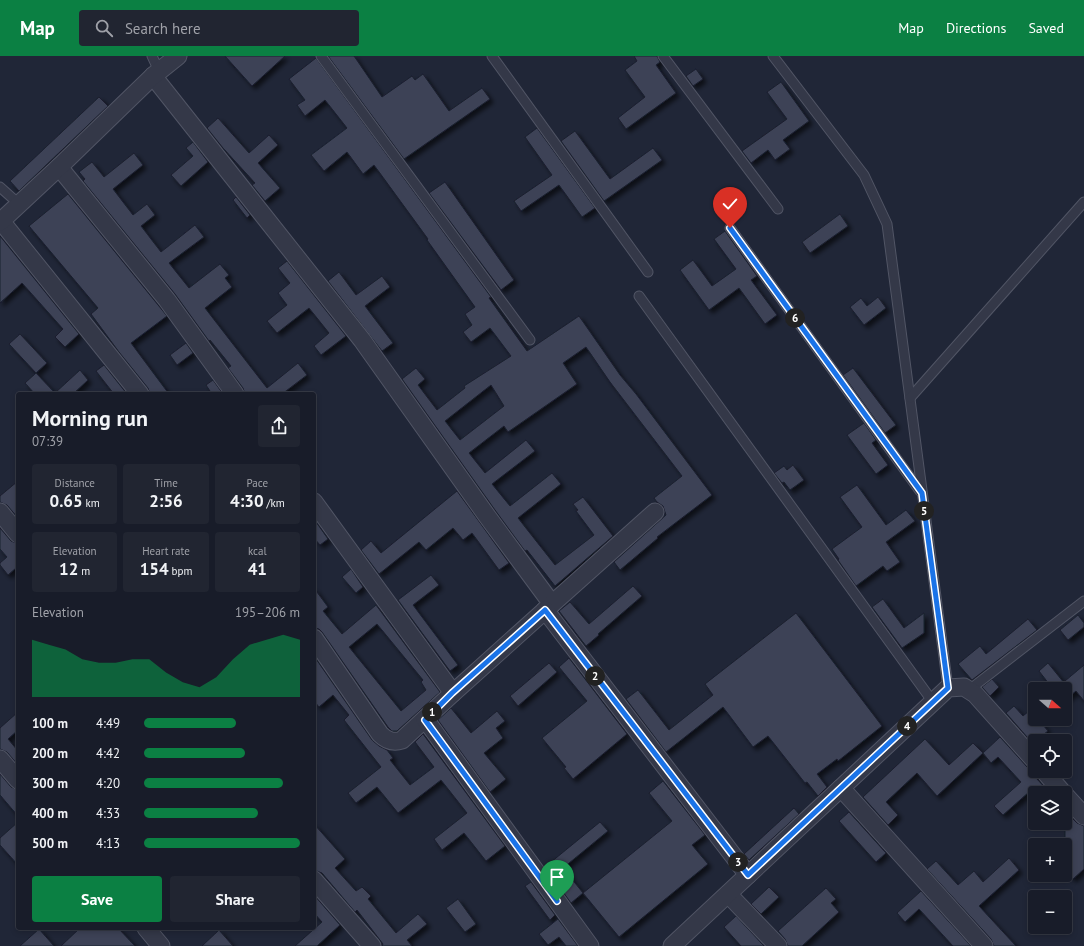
<!DOCTYPE html>
<html lang="en">
<head>
<meta charset="utf-8">
<style>
  body { margin:0; font-family:"PT Sans",sans-serif; background:#212531; color:#f1f3f6; height:100vh; display:flex; flex-direction:column; font-size:15px; white-space:nowrap }
  * { box-sizing:border-box; margin:0 }
  p { font-size:13px; color:#9fa1a8 }
  .icon { flex:none; width:22px; height:22px; fill:none; stroke:currentColor; stroke-width:2; stroke-linecap:round; stroke-linejoin:round }
  .map { position:relative; flex:1; overflow:hidden }
  .details { position:absolute; left:16px; top:336px; width:300px; height:538px; display:flex; flex-direction:column; background:#181c29; border-radius:4px; box-shadow:0 2px 6px #0003,0 0 0 1px #363a46 }
  .details>* { flex:none }
  .needle { width:26px; rotate:111deg }
  .tools { position:absolute; left:1028px; top:626px; display:grid; gap:8px }
  .tools a { display:grid; place-items:center; width:44px; height:44px; border-radius:4px; background:#181c29; box-shadow:0 2px 6px #0003,0 0 0 1px #363a46; font-size:20px }
  .pin { position:absolute; display:grid; place-items:center; width:34px; height:34px; color:#fff; margin:-41px -17px; border-radius:50% 50% 50% 0; rotate:-45deg; box-shadow:0 0 4px #0007 }
  .pin .icon { rotate:45deg }
  .km { position:absolute; width:20px; height:20px; margin:-10px; border-radius:50%; background:#222; color:#fff; font-size:11px; line-height:20px; text-align:center }
  .round { display:grid; place-items:center; flex:none; width:42px; height:42px; border-radius:4px; background:#212531 }
  .summary { display:flex; align-items:center; justify-content:space-between; height:68px; padding:0 16px }
  h1 { font-size:22px; font-weight:600; line-height:30px }
  .metrics { display:grid; grid-template-columns:repeat(3,1fr); gap:6px; height:68px; padding:4px 16px }
  .metrics div { display:grid; align-content:center; border-radius:4px; background:#212531; text-align:center }
  .metrics b { font-size:17px; font-weight:600 }
  .metrics small { font-size:11px; font-weight:400 }
  .metrics p { font-size:11px }
  .chart { height:112px; padding:8px 16px }
  .chart p { display:flex; justify-content:space-between }
  .chart svg { width:100%; height:72px; margin-top:4px; fill:#0b8043; opacity:.7 }
  .primary-button { display:flex; gap:8px; margin-top:auto; padding:8px 16px }
  .primary-button a { flex:1; height:46px; border-radius:4px; background:#0b8043; color:#fff; font-size:16px; font-weight:600; line-height:46px; text-align:center }
  .primary-button a+a { background:#212531; color:#f1f3f6 }
  ul { padding:0 16px; list-style:none; font-size:13px }
  li { display:grid; grid-template-columns:64px 48px 1fr; align-items:center; height:30px }
  li i { height:10px; border-radius:5px; background:#0b8043 }
  header { display:flex; align-items:center; gap:24px; box-sizing:border-box; height:56px; padding:0 20px; background:#0b8043; color:#fff }
  header strong { font-size:19px }
  nav { display:flex; gap:22px; margin-inline-start:auto; font-size:14px }
  .search { width:280px; height:36px; background:#212531; display:flex; align-items:center; gap:10px; box-sizing:border-box; padding:0 14px; border-radius:4px; color:#9fa1a8; font-size:15px }
  .map>svg:first-child { display:block }
  .building { fill:#3c4357; stroke:#1b1f2e; fill-rule:evenodd; filter:url(#shadow) }
  .lines { fill:none; stroke-linecap:round; stroke-linejoin:round }
  .lane-casing { stroke:#515565; stroke-width:11 }
  .street-casing { stroke:#515565; stroke-width:19 }
  .lane { stroke:#343848; stroke-width:9 }
  .street { stroke:#343848; stroke-width:17 }
  .route-casing { stroke:#fff; stroke-width:8 }
  .route { stroke:#1a73e8; stroke-width:5 }
</style>
</head>
<body>
<header>
<strong>Map</strong>
<div class="search"><svg class="icon" aria-label="search" viewBox="0 0 24 24"><circle cx="10" cy="10" r="6"/><path d="M15 15l6 6"/></svg>Search here</div>
<nav><a>Map</a><a>Directions</a><a>Saved</a></nav>
</header>
<div class="map">
<svg width="1084" height="890" viewBox="0 0 1084 890">
  <defs>
    <filter id="shadow"><feDropShadow dx="3.5" dy="3.5" stdDeviation="2" flood-color="#0009"/></filter>
  </defs>
  <rect width="100%" height="100%" fill="#202637"/>
  <g class="building">
    <path d="M 225,0 L 285,0 L 252,30 Z"/>
    <path d="M 328,0 L 354,0 L 382,41 L 412,20 L 415,24 L 423,18 L 449,55 L 482,32 L 490,43 L 404,103 Z"/>
    <path d="M 634,0 L 657,0 L 660,6 L 656,9 L 676,37 L 626,73 L 618,62 L 645,41 L 625,14 L 637,5 Z"/>
    <path d="M 316,2 L 491,241 L 489,242 L 527,295 L 579,260 L 620,319 L 636,338 L 712,439 L 657,481 L 658,482 L 620,514 L 614,506 L 666,459 L 663,450 L 657,446 L 654,442 L 682,420 L 610,326 L 586,291 L 563,307 L 577,328 L 508,376 L 504,370 L 469,397 L 485,417 L 526,384 L 535,395 L 492,428 L 510,450 L 552,417 L 561,428 L 518,462 L 555,509 L 594,479 L 576,455 L 578,454 L 573,448 L 583,441 L 613,480 L 555,530 L 527,494 L 525,495 L 495,454 L 402,323 L 416,312 L 425,323 L 418,329 L 437,354 L 465,332 L 464,330 L 511,300 L 490,272 L 471,286 L 463,276 L 472,269 L 465,258 L 475,251 L 427,184 L 428,183 L 374,109 L 363,118 L 347,96 L 324,115 L 311,99 L 347,72 L 325,44 L 305,60 L 297,49 L 305,44 L 289,23 ZM 491,329 L 504,350 L 460,384 L 445,365 Z"/>
    <path d="M 696,13 L 703,23 L 693,30 L 686,20 Z"/>
    <path d="M 781,26 L 809,65 L 783,84 L 790,93 L 775,104 L 768,94 L 751,107 L 742,95 L 787,63 L 767,36 Z"/>
    <path d="M 99,41 L 108,50 L 19,135 L 10,125 Z"/>
    <path d="M 218,62 L 249,97 L 269,79 L 278,89 L 258,107 L 280,132 L 265,145 L 252,129 L 255,127 L 223,92 L 207,72 Z"/>
    <path d="M 537,72 L 595,152 L 582,161 L 559,129 L 521,155 L 514,145 L 552,119 L 525,81 Z"/>
    <path d="M 575,75 L 610,123 L 653,92 L 662,104 L 604,145 L 561,85 Z"/>
    <path d="M 193,86 L 208,106 L 181,130 L 171,119 L 193,100 L 186,92 Z"/>
    <path d="M 134,97 L 143,109 L 113,133 L 133,159 L 147,148 L 155,159 L 141,170 L 161,196 L 195,169 L 204,181 L 169,207 L 189,232 L 220,208 L 229,219 L 225,222 L 232,231 L 205,252 L 267,332 L 298,307 L 307,319 L 282,338 L 245,338 L 243,332 L 228,312 L 231,310 L 210,284 L 209,285 L 175,238 L 83,125 L 85,123 L 79,116 L 92,106 L 104,121 Z"/>
    <path d="M 445,126 L 514,224 L 501,234 L 429,137 Z"/>
    <path d="M 68,138 L 167,260 L 131,287 L 169,338 L 150,338 L 148,332 L 119,296 L 91,258 L 98,252 L 29,170 Z"/>
    <path d="M 236,141 L 250,159 L 247,162 L 233,144 Z"/>
    <path d="M 840,158 L 848,170 L 810,197 L 802,186 Z"/>
    <path d="M 725,175 L 757,220 L 751,224 L 777,259 L 765,268 L 739,232 L 709,254 L 680,214 L 693,204 L 712,230 L 736,213 L 714,183 Z"/>
    <path d="M 0,180 L 79,278 L 65,291 L 55,281 L 63,273 L 22,227 L 0,247 Z"/>
    <path d="M 287,205 L 346,280 L 321,299 L 314,290 L 329,277 L 309,252 L 277,277 L 267,265 L 287,249 L 278,237 L 290,227 L 278,212 Z"/>
    <path d="M 339,216 L 356,239 L 382,220 L 390,231 L 365,250 L 393,287 L 382,295 L 328,225 Z"/>
    <path d="M 878,241 L 886,252 L 864,269 L 850,251 L 861,242 L 867,250 Z"/>
    <path d="M 20,278 L 47,307 L 36,317 L 9,288 Z"/>
    <path d="M 186,287 L 193,297 L 177,309 L 170,299 Z"/>
    <path d="M 104,309 L 127,338 L 114,338 L 96,315 Z"/>
    <path d="M 853,312 L 896,369 L 885,377 L 843,319 Z"/>
    <path d="M 80,314 L 88,324 L 73,338 L 35,338 L 25,327 L 36,317 L 55,337 Z"/>
    <path d="M 213,324 L 223,338 L 212,338 L 206,329 Z"/>
    <path d="M 864,367 L 876,384 L 872,387 L 888,409 L 876,418 L 847,379 Z"/>
    <path d="M 793,409 L 804,424 L 790,434 L 784,426 L 782,427 L 774,417 L 784,410 L 787,414 Z"/>
    <path d="M 18,425 L 18,462 L 7,449 L 0,446 L 0,440 Z"/>
    <path d="M 857,429 L 886,469 L 906,454 L 915,465 L 886,486 L 900,506 L 887,515 L 883,510 L 856,530 L 838,504 L 839,503 L 832,493 L 862,471 L 840,441 Z"/>
    <path d="M 457,435 L 509,507 L 499,514 L 472,477 L 463,484 L 453,472 L 426,494 L 419,486 L 379,518 L 361,494 L 371,485 L 381,497 Z"/>
    <path d="M 314,463 L 328,483 L 320,489 L 314,482 Z"/>
    <path d="M 0,472 L 11,485 L 18,488 L 18,515 L 16,512 L 8,519 L 0,509 L 0,507 L 7,501 L 0,493 Z"/>
    <path d="M 351,513 L 363,531 L 356,537 L 342,521 Z"/>
    <path d="M 431,519 L 439,529 L 413,549 L 458,609 L 450,615 L 398,544 Z"/>
    <path d="M 633,530 L 642,540 L 598,578 L 599,579 L 586,590 L 559,555 L 570,546 L 589,568 Z"/>
    <path d="M 314,532 L 328,551 L 323,555 L 342,578 L 376,549 L 440,636 L 397,675 L 392,675 L 388,671 L 322,576 L 319,573 L 314,572 ZM 377,568 L 423,624 L 421,626 L 426,634 L 401,655 L 349,591 Z"/>
    <path d="M 883,543 L 904,572 L 924,557 L 924,577 L 902,592 L 872,551 Z"/>
    <path d="M 796,557 L 882,670 L 838,705 L 837,703 L 817,718 L 827,731 L 818,740 L 807,726 L 805,727 L 768,680 L 753,691 L 723,651 L 666,696 L 626,643 L 638,634 L 669,674 L 713,639 L 705,628 Z"/>
    <path d="M 1078,559 L 1084,567 L 1084,571 L 1068,584 L 1060,574 Z"/>
    <path d="M 1028,563 L 1037,574 L 972,624 L 958,608 L 980,590 L 986,598 Z"/>
    <path d="M 314,600 L 372,684 L 379,690 L 387,694 L 393,702 L 390,704 L 410,729 L 434,711 L 415,686 L 423,678 L 505,790 L 486,805 L 464,777 L 442,794 L 434,783 L 467,757 L 441,724 L 398,757 L 377,731 L 356,747 L 348,737 L 381,711 L 344,664 L 349,659 L 333,639 L 319,651 L 314,645 Z"/>
    <path d="M 569,602 L 627,678 L 573,723 L 564,712 L 566,711 L 542,682 L 587,645 L 559,611 Z"/>
    <path d="M 549,607 L 557,616 L 518,650 L 510,640 Z"/>
    <path d="M 1048,607 L 1065,628 L 1065,625 L 1084,609 L 1084,645 L 1076,635 L 1065,644 L 1065,633 L 1053,633 L 1039,615 Z"/>
    <path d="M 992,623 L 999,631 L 990,640 L 982,631 Z"/>
    <path d="M 1014,650 L 1023,660 L 1035,650 L 1035,663 L 1038,663 L 1048,675 L 1035,685 L 1035,690 L 1006,657 Z"/>
    <path d="M 451,652 L 471,677 L 497,655 L 505,665 L 496,672 L 503,682 L 484,697 L 506,723 L 490,736 L 438,664 Z"/>
    <path d="M 18,656 L 18,674 L 8,683 L 18,695 L 18,709 L 7,696 L 0,693 L 0,672 Z"/>
    <path d="M 1000,681 L 1028,712 L 1034,715 L 1036,722 L 1050,737 L 1029,736 L 1003,759 L 994,750 L 1021,726 L 998,701 L 991,707 L 983,697 Z"/>
    <path d="M 925,683 L 949,709 L 973,687 L 983,697 L 937,740 L 917,717 L 886,746 L 898,759 L 888,769 L 863,741 Z"/>
    <path d="M 0,718 L 11,731 L 18,734 L 18,760 L 0,739 Z"/>
    <path d="M 663,725 L 705,779 L 692,789 L 708,808 L 619,881 L 583,837 L 571,847 L 545,811 L 600,766 L 608,775 L 563,812 L 583,837 L 672,765 L 649,737 Z"/>
    <path d="M 794,752 L 799,758 L 749,804 L 744,798 Z"/>
    <path d="M 849,756 L 886,797 L 876,806 L 839,765 Z"/>
    <path d="M 1069,759 L 1077,767 L 1084,770 L 1084,813 L 1073,823 L 1065,814 L 1065,762 Z"/>
    <path d="M 18,766 L 18,809 L 0,789 L 0,782 Z"/>
    <path d="M 314,768 L 345,803 L 335,812 L 356,835 L 362,831 L 371,840 L 368,843 L 396,877 L 418,858 L 427,868 L 407,884 L 412,890 L 382,890 L 383,888 L 357,854 L 355,856 L 322,817 L 314,814 Z"/>
    <path d="M 1009,802 L 1019,814 L 979,850 L 1016,890 L 994,890 L 991,883 L 927,813 L 936,805 L 958,829 L 974,815 L 983,826 Z"/>
    <path d="M 531,826 L 555,859 L 550,864 L 525,830 Z"/>
    <path d="M 769,831 L 779,841 L 761,858 L 751,848 Z"/>
    <path d="M 826,832 L 836,843 L 831,847 L 839,856 L 802,890 L 788,890 L 785,883 L 778,875 Z"/>
    <path d="M 921,835 L 971,890 L 953,890 L 919,853 L 905,866 L 897,857 Z"/>
    <path d="M 314,839 L 340,869 L 317,890 L 295,890 L 322,866 L 314,857 Z"/>
    <path d="M 458,843 L 476,868 L 465,876 L 446,852 Z"/>
    <path d="M 736,860 L 764,890 L 741,890 L 724,871 Z"/>
    <path d="M 558,863 L 578,890 L 566,890 L 559,881 L 548,889 L 539,878 Z"/>
    <path d="M 80,872 L 118,872 L 135,890 L 61,890 Z"/>
    <path d="M 39,873 L 54,890 L 20,890 Z"/>
    <path d="M 219,874 L 233,890 L 202,890 Z"/>
  </g>
  <g class="lines">
    <g class="lane-casing">
      <g id="lane">
        <path d="M 152,0 L 159,15"/>
        <path d="M 321,0 L 530,284"/>
        <path d="M 492,0 L 648,216"/>
        <path d="M 663,0 L 778,153"/>
        <path d="M 773,0 L 864,119 L 887,168 L 948,632"/>
        <path d="M 0,131 L 19,148"/>
        <path d="M 730,172 L 920,435"/>
        <path d="M 639,240 L 933,646"/>
        <path d="M 910,342 L 1084,146"/>
        <path d="M 969,634 L 1084,545"/>
      </g>
    </g>
    <g class="street-casing">
      <g id="street">
        <path d="M 153,20 L 362,284 L 487,460 L 552,548 L 453,637 L 402,684 C 393,687 387,685 380,678 L 314,582"/>
        <path d="M 59,111 L 167,244 L 235,338"/>
        <path d="M 1,165 L 140,338"/>
        <path d="M 0,166 L 59,111 L 153,20 L 178,0"/>
        <path d="M 314,446 L 453,637"/>
        <path d="M 0,456 L 18,478"/>
        <path d="M 552,548 L 655,456"/>
        <path d="M 545,554 L 748,819"/>
        <path d="M 425,663 L 590,890"/>
        <path d="M 0,703 L 18,724"/>
        <path d="M 1044,715 L 1063,737"/>
        <path d="M 841,732 L 984,890"/>
        <path d="M 1065,739 L 1084,760"/>
        <path d="M 314,824 L 372,890"/>
        <path d="M 728,838 L 778,890"/>
        <path d="M 146,872 L 161,890"/>
        <path d="M 672,890 L 948,632 L 964,631 L 975,638 L 1035,705"/>
      </g>
    </g>
    <use href="#lane" class="lane"/>
    <use href="#street" class="street"/>
  </g>
  <g class="lines">
    <g class="route-casing">
      <path id="route" d="M 557,845 L 425,664 L 452,637 L 545,554 L 748,819 L 948,632 L 922,437 L 730,172"/>
    </g>
    <use href="#route" class="route"/>
  </g>
</svg>
<div class="tools">
<a><svg class="needle" viewBox="-14 -14 28 28"><path d="M0-13l5 13h-10z" fill="#e53935"/><path d="M0 13l5-13h-10z" fill="#9fa1a8"/></svg></a>
<a><svg class="icon" aria-label="locate" viewBox="0 0 24 24"><circle cx="12" cy="12" r="6"/><path d="M12 2v4M12 18v4M2 12h4M18 12h4"/></svg></a>
<a><svg class="icon" aria-label="layers" viewBox="0 0 24 24"><path d="M12 4l9 5-9 5-9-5zM3 14l9 5 9-5"/></svg></a>
<a>+</a>
<a>−</a>
</div>
<div class="pin" style="left:557px;top:845px;background:#1e9e55"><svg class="icon" aria-label="arrive" viewBox="0 0 24 24"><path d="M6 21V4h12l-3 4 3 4H6"/></svg></div>
<div class="pin" style="left:730px;top:172px;background:#d93025"><svg class="icon" aria-label="check" viewBox="0 0 24 24"><path d="M5 12l5 5 9-10"/></svg></div>
<b class="km" style="left:432px;top:656px">1</b>
<b class="km" style="left:595px;top:620px">2</b>
<b class="km" style="left:738px;top:806px">3</b>
<b class="km" style="left:907px;top:670px">4</b>
<b class="km" style="left:924px;top:455px">5</b>
<b class="km" style="left:795px;top:262px">6</b>
<section class="details">
<div class="summary"><div><h1>Morning run</h1><p>07:39</p></div><a class="round"><svg class="icon" aria-label="share" viewBox="0 0 24 24"><path d="M12 15V3M7 8l5-5 5 5M5 13v7h14v-7"/></svg></a></div>
<div class="metrics">
<div><p>Distance</p><b>0.65<small> km</small></b></div>
<div><p>Time</p><b>2:56</b></div>
<div><p>Pace</p><b>4:30<small> /km</small></b></div>
</div>
<div class="metrics">
<div><p>Elevation</p><b>12<small> m</small></b></div>
<div><p>Heart rate</p><b>154<small> bpm</small></b></div>
<div><p>kcal</p><b>41</b></div>
</div>
<div class="chart"><p><span>Elevation</span>195–206 m</p>
<svg viewBox="0 0 160 44" preserveAspectRatio="none"><path d="M0 44V9L10 12L20 15L30 21L40 23L50 23L60 21L70 21L80 29L90 35L100 38L110 32L120 21L130 12L140 9L150 6L160 9V44z"/></svg>
</div>
<ul>
<li><b>100 m</b>4:49<i style="width:59%"></i></li>
<li><b>200 m</b>4:42<i style="width:65%"></i></li>
<li><b>300 m</b>4:20<i style="width:89%"></i></li>
<li><b>400 m</b>4:33<i style="width:73%"></i></li>
<li><b>500 m</b>4:13<i style="width:100%"></i></li>
</ul>
<div class="primary-button"><a>Save</a><a>Share</a></div>
</section>
</div>
</body>
</html>
